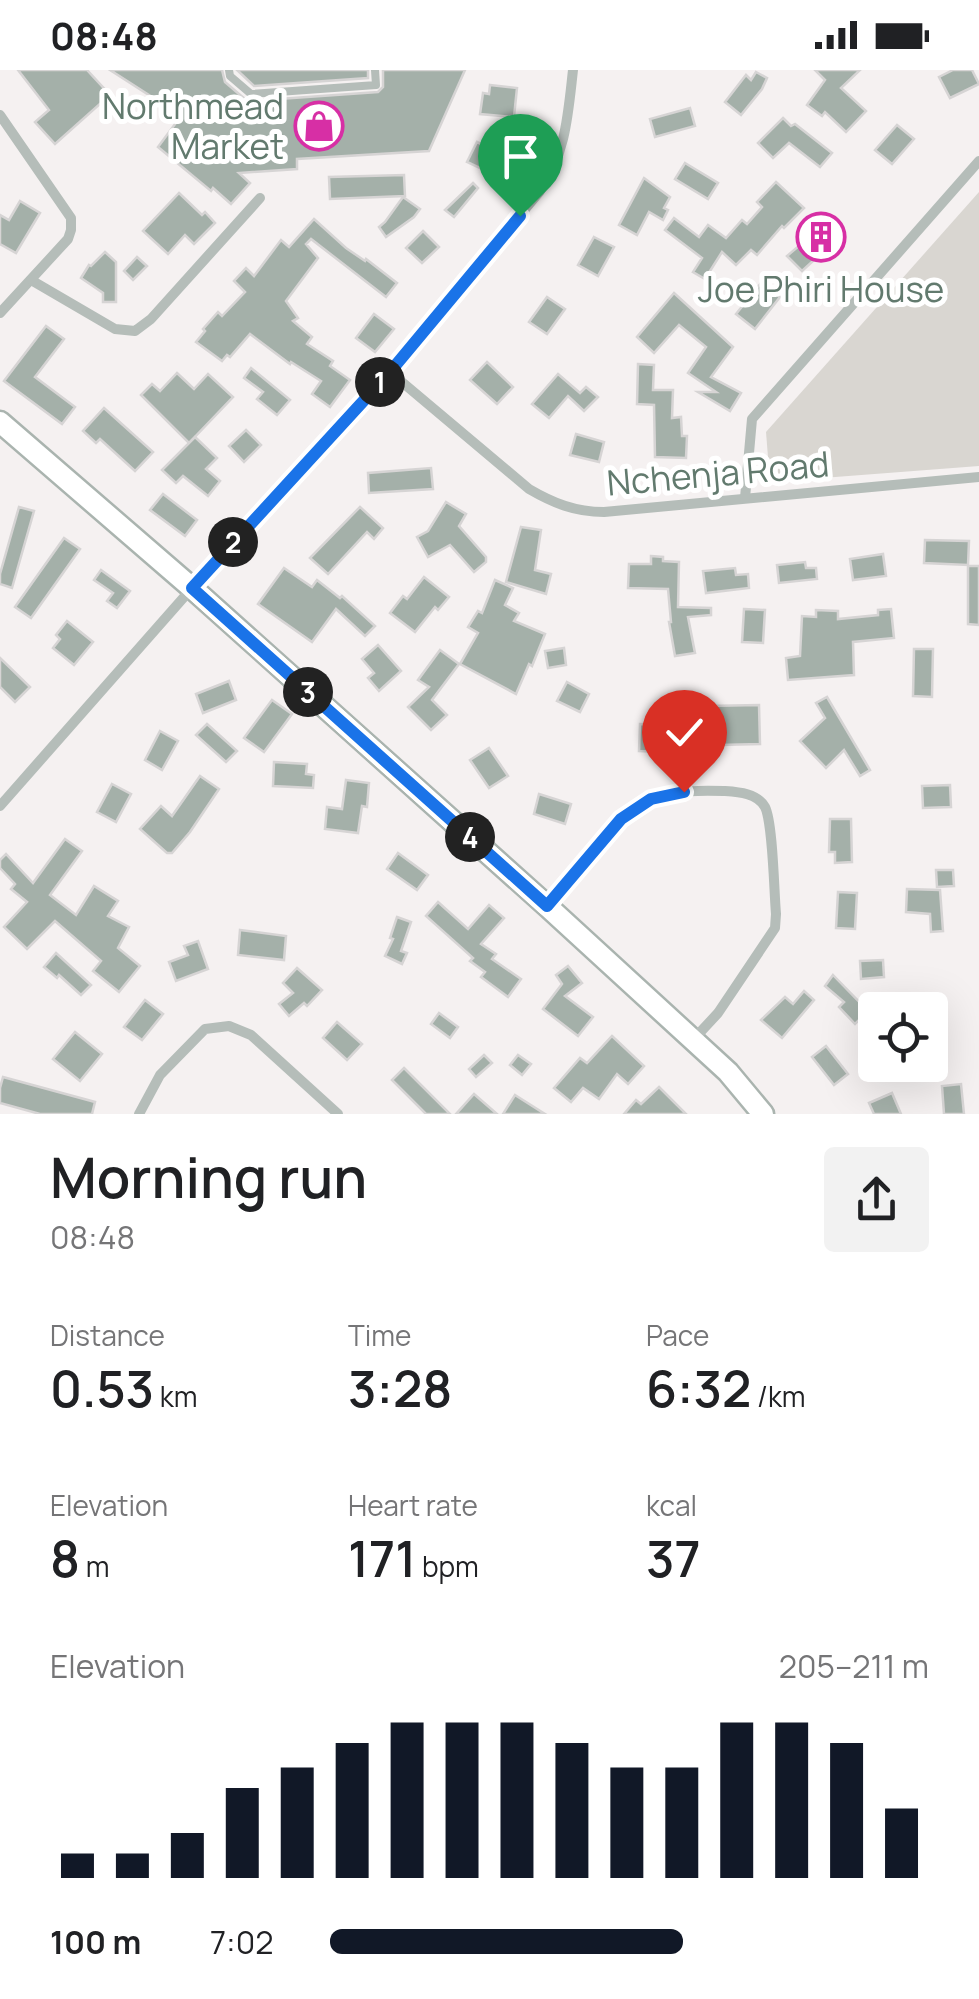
<!DOCTYPE html>
<html lang="en">
<head>
<meta charset="utf-8">
<style>
  body { margin:0; font-family:Manrope,sans-serif; background:#f2f2f2; color:#202124; height:100vh; display:flex; flex-direction:column; font-size:38px; white-space:nowrap }
  * { box-sizing:border-box; margin:0 }
  p { font-size:32px; color:#757577 }
  .icon { flex:none; width:55px; height:55px; fill:none; stroke:currentColor; stroke-width:2; stroke-linecap:round; stroke-linejoin:round }
  .map { position:relative; height:1044px; overflow:hidden }
  .panel { display:flex; flex-direction:column; background:#fff; flex:1 }
  .panel>* { flex:none }
  .buttons { position:absolute; left:858px; top:922px; display:grid; gap:20px }
  .buttons a { display:grid; place-items:center; width:90px; height:90px; border-radius:10px; background:#fff; box-shadow:0 10px 40px #0002; font-size:50px }
  .pin { position:absolute; display:grid; place-items:center; width:85px; height:85px; color:#fff; margin:-102px -42px; border-radius:50% 50% 50% 0; rotate:-45deg; box-shadow:0 0 10px #0007 }
  .pin .icon { rotate:45deg }
  .km { position:absolute; width:50px; height:50px; margin:-25px; border-radius:50%; background:#222; color:#fff; font-size:28px; line-height:50px; text-align:center }
  .round { display:grid; place-items:center; flex:none; width:105px; height:105px; border-radius:10px; background:#f2f2f2 }
  .headline { display:flex; align-items:center; justify-content:space-between; height:170px; padding:0 50px }
  h1 { font-size:55px; font-weight:600; line-height:75px }
  .metrics { display:grid; grid-template-columns:repeat(3,1fr); gap:15px; height:170px; padding:10px 50px }
  .metrics div { display:grid; align-content:center }
  .metrics b { font-size:50px; font-weight:600 }
  .metrics small { font-size:28px; font-weight:400 }
  .metrics p { font-size:28px }
  .chart { height:280px; padding:20px 50px }
  .chart p { display:flex; justify-content:space-between }
  .chart svg { width:100%; height:180px; margin-top:10px; stroke:#111827; stroke-width:6 }
  ul { padding:0 50px; list-style:none; font-size:32px }
  li { display:grid; grid-template-columns:160px 120px 1fr; align-items:center; height:75px }
  li i { height:25px; border-radius:12px; background:#111827 }
  .status { display:flex; justify-content:space-between; align-items:center; height:70px; padding:0 50px; background:#fff; direction:ltr }
  .status svg { height:28px; fill:currentColor }
  .map>svg:first-child { display:block }
  .green { fill:#d9d6d1 }
  .building { fill:#a4b0a9; stroke:#d6d4d4; stroke-width:2.5 }
  .lines { fill:none; stroke-linecap:round; stroke-linejoin:round }
  .secondary-casing { stroke:#aab4af; stroke-width:25 }
  .lane { stroke:#b5bdb9; stroke-width:8 }
  .street { stroke:#b5bdb9; stroke-width:10 }
  .secondary { stroke:#fff; stroke-width:20 }
  .route-casing { stroke:#fff; stroke-width:20 }
  .route { stroke:#1a73e8; stroke-width:12 }
  .labels { text-anchor:middle; dominant-baseline:central; stroke-width:10; stroke-linejoin:round; paint-order:stroke }
  .poi-label { font-size:35px; fill:#627a6e; stroke:#fff; text-anchor:end }
  .street-label { font-size:35px; fill:#627a6e; stroke:#fff }
</style>
</head>
<body>
<div class="status"><b>08:48</b><svg viewBox="0 0 49 12"><path d="M0 12V9h3v3zM5 12V6h3v6zM10 12V3h3v9zM15 12V0h3v12zM26 1h20v11H26zM47 4h2v5h-2z"/></svg></div>
<div class="map">
<svg width="979" height="1044" viewBox="0 0 979 1044">
  <rect width="100%" height="100%" fill="#f5f1f1"/>
  <path class="green" d="M 979,122 L 979,396 L 770,412 L 766,362 Z"/>
  <g class="building">
    <path d="M 18,0 L 87,0 L 110,25 L 55,74 L 35,52 L 49,40 Z"/>
    <path d="M 110,0 L 222,0 L 225,12 L 246,30 L 252,31 L 378,22 L 383,17 L 383,0 L 465,0 L 429,81 L 297,89 L 297,99 L 239,103 L 250,113 L 231,134 L 213,118 L 211,121 L 158,77 L 178,50 L 169,44 L 169,38 Z"/>
    <path d="M 237,0 L 368,0 L 368,8 L 254,16 Z"/>
    <path d="M 815,0 L 860,0 L 841,18 L 866,41 L 846,62 L 825,42 L 822,46 L 807,35 L 825,10 Z"/>
    <path d="M 953,0 L 972,0 L 979,14 L 950,28 L 939,7 Z"/>
    <path d="M 756,2 L 767,8 L 762,19 L 741,45 L 725,32 L 746,5 L 751,10 Z"/>
    <path d="M 490,15 L 517,18 L 514,47 L 480,44 L 483,23 L 489,24 Z"/>
    <path d="M 690,38 L 695,56 L 655,67 L 650,49 Z"/>
    <path d="M 783,48 L 791,56 L 795,54 L 832,83 L 820,97 L 789,73 L 773,88 L 758,73 Z"/>
    <path d="M 897,55 L 914,69 L 892,94 L 875,80 Z"/>
    <path d="M 477,72 L 508,87 L 499,107 L 467,92 Z"/>
    <path d="M 685,93 L 718,113 L 708,129 L 675,109 Z"/>
    <path d="M 404,105 L 405,126 L 330,129 L 329,107 Z"/>
    <path d="M 644,108 L 670,127 L 664,138 L 668,140 L 663,150 L 649,142 L 637,165 L 619,155 Z"/>
    <path d="M 776,112 L 804,138 L 784,158 L 782,156 L 757,185 L 751,180 L 736,195 L 722,182 L 705,209 L 693,202 L 702,188 L 665,160 L 674,148 L 699,167 L 708,155 L 726,168 L 742,150 L 747,154 L 762,137 L 757,132 Z"/>
    <path d="M 473,113 L 478,118 L 454,147 L 445,140 Z"/>
    <path d="M 179,123 L 202,145 L 205,142 L 215,153 L 194,174 L 185,165 L 168,184 L 143,161 Z"/>
    <path d="M 403,127 L 420,139 L 414,147 L 386,167 L 379,157 L 385,152 Z"/>
    <path d="M 20,131 L 40,143 L 16,183 L 0,174 L 0,145 L 9,150 Z"/>
    <path d="M 314,149 L 346,178 L 365,191 L 366,189 L 397,213 L 386,227 L 311,169 L 306,174 L 318,188 L 286,231 L 298,248 L 293,251 L 312,267 L 307,274 L 333,291 L 330,296 L 350,310 L 330,337 L 312,324 L 321,311 L 291,292 L 290,294 L 250,264 L 230,287 L 227,285 L 222,291 L 196,272 L 205,261 L 203,259 L 218,242 L 222,246 L 245,222 L 234,211 L 246,198 L 254,206 L 281,170 L 289,177 Z"/>
    <path d="M 820,158 L 830,169 L 822,176 L 825,180 L 802,201 L 787,186 Z"/>
    <path d="M 423,161 L 439,177 L 422,193 L 406,178 Z"/>
    <path d="M 594,167 L 614,177 L 598,206 L 578,195 Z"/>
    <path d="M 105,182 L 116,192 L 116,232 L 103,232 L 103,223 L 81,208 L 89,195 L 91,196 Z"/>
    <path d="M 137,187 L 147,196 L 133,210 L 124,201 Z"/>
    <path d="M 761,213 L 780,227 L 755,259 L 736,244 Z"/>
    <path d="M 674,223 L 733,277 L 711,307 L 741,323 L 730,341 L 698,322 L 716,322 L 688,303 L 706,277 L 679,255 L 654,283 L 637,267 Z"/>
    <path d="M 547,227 L 565,239 L 547,264 L 529,252 Z"/>
    <path d="M 374,244 L 394,259 L 375,282 L 356,268 Z"/>
    <path d="M 46,256 L 64,269 L 35,307 L 75,337 L 62,354 L 4,311 Z"/>
    <path d="M 487,292 L 513,317 L 497,334 L 470,310 Z"/>
    <path d="M 638,294 L 654,295 L 653,320 L 673,320 L 672,348 L 681,347 L 682,366 L 687,366 L 686,388 L 655,387 L 654,335 L 637,334 Z"/>
    <path d="M 251,298 L 290,330 L 277,345 L 257,329 L 263,322 L 244,308 Z"/>
    <path d="M 177,303 L 194,319 L 208,304 L 233,327 L 189,373 L 141,325 L 152,314 L 160,321 Z"/>
    <path d="M 558,304 L 580,323 L 586,317 L 598,327 L 584,341 L 568,326 L 549,348 L 532,334 Z"/>
    <path d="M 104,338 L 153,382 L 135,401 L 100,369 L 96,373 L 83,361 Z"/>
    <path d="M 246,360 L 261,375 L 244,392 L 229,376 Z"/>
    <path d="M 576,364 L 604,372 L 599,392 L 570,385 Z"/>
    <path d="M 195,367 L 217,388 L 206,399 L 220,411 L 208,426 L 183,406 L 176,413 L 162,400 Z"/>
    <path d="M 431,398 L 433,419 L 369,423 L 368,403 Z"/>
    <path d="M 163,424 L 197,450 L 185,466 L 150,440 Z"/>
    <path d="M 446,432 L 466,444 L 459,456 L 486,487 L 486,492 L 474,502 L 450,475 L 428,487 L 417,467 L 428,461 Z"/>
    <path d="M 19,437 L 34,441 L 12,518 L 0,514 L 0,504 Z"/>
    <path d="M 360,437 L 383,458 L 374,469 L 367,462 L 328,504 L 310,488 Z"/>
    <path d="M 521,457 L 541,460 L 535,500 L 551,504 L 546,524 L 506,512 Z"/>
    <path d="M 64,468 L 80,479 L 31,548 L 15,537 Z"/>
    <path d="M 925,470 L 969,471 L 968,495 L 924,493 Z"/>
    <path d="M 883,484 L 886,506 L 853,510 L 850,489 Z"/>
    <path d="M 651,486 L 663,487 L 663,491 L 679,492 L 678,537 L 711,538 L 711,545 L 688,547 L 695,583 L 675,586 L 669,552 L 671,552 L 668,519 L 628,518 L 629,494 L 651,494 Z"/>
    <path d="M 805,492 L 806,498 L 816,498 L 817,509 L 779,513 L 777,495 Z"/>
    <path d="M 968,496 L 979,496 L 979,555 L 968,554 Z"/>
    <path d="M 284,498 L 312,517 L 317,510 L 340,528 L 342,526 L 375,556 L 365,566 L 336,539 L 312,572 L 258,534 Z"/>
    <path d="M 735,498 L 736,505 L 748,504 L 749,518 L 706,523 L 703,501 Z"/>
    <path d="M 101,500 L 130,521 L 117,538 L 107,531 L 113,523 L 94,510 Z"/>
    <path d="M 424,507 L 449,527 L 438,540 L 435,537 L 415,562 L 390,543 L 403,526 L 407,529 Z"/>
    <path d="M 495,510 L 513,518 L 505,535 L 519,543 L 514,551 L 545,564 L 532,596 L 529,594 L 516,624 L 460,594 L 478,563 L 468,557 L 478,541 L 482,543 Z"/>
    <path d="M 744,539 L 765,540 L 763,573 L 742,572 Z"/>
    <path d="M 891,539 L 894,568 L 853,572 L 854,605 L 788,610 L 786,588 L 800,586 L 802,546 L 816,547 L 816,540 L 838,541 L 838,549 L 878,545 L 878,540 Z"/>
    <path d="M 67,551 L 93,572 L 74,595 L 53,578 L 60,569 L 56,565 Z"/>
    <path d="M 378,575 L 401,601 L 379,621 L 368,608 L 374,603 L 362,589 Z"/>
    <path d="M 564,578 L 566,595 L 548,598 L 545,581 Z"/>
    <path d="M 914,579 L 933,579 L 932,627 L 913,626 Z"/>
    <path d="M 440,580 L 459,594 L 432,630 L 447,645 L 431,660 L 408,637 L 429,617 L 418,610 Z"/>
    <path d="M 0,588 L 30,617 L 15,632 L 0,617 Z"/>
    <path d="M 229,611 L 236,630 L 203,643 L 196,624 Z"/>
    <path d="M 567,612 L 589,624 L 580,642 L 557,631 Z"/>
    <path d="M 827,627 L 870,700 L 860,706 L 844,680 L 826,698 L 800,671 L 825,648 L 816,633 Z"/>
    <path d="M 272,630 L 292,644 L 264,682 L 244,668 Z"/>
    <path d="M 759,635 L 760,674 L 719,675 L 718,654 L 706,654 L 706,636 Z"/>
    <path d="M 207,654 L 237,681 L 226,692 L 196,665 Z"/>
    <path d="M 640,654 L 685,656 L 684,683 L 639,681 Z"/>
    <path d="M 160,661 L 178,671 L 162,700 L 145,690 Z"/>
    <path d="M 489,678 L 508,706 L 489,718 L 470,690 Z"/>
    <path d="M 274,692 L 307,694 L 306,704 L 314,705 L 313,718 L 273,716 Z"/>
    <path d="M 200,706 L 219,719 L 190,762 L 172,783 L 167,783 L 140,759 L 161,736 L 172,746 Z"/>
    <path d="M 346,710 L 369,713 L 367,737 L 362,736 L 358,763 L 325,759 L 327,737 L 342,739 Z"/>
    <path d="M 112,714 L 131,724 L 116,752 L 97,742 Z"/>
    <path d="M 950,715 L 951,737 L 923,738 L 922,716 Z"/>
    <path d="M 539,724 L 571,734 L 565,754 L 534,744 Z"/>
    <path d="M 830,749 L 851,749 L 852,792 L 835,793 L 835,782 L 829,782 Z"/>
    <path d="M 65,769 L 82,781 L 50,825 L 76,845 L 94,816 L 118,831 L 108,846 L 129,857 L 118,878 L 140,896 L 119,922 L 93,901 L 101,891 L 55,851 L 27,879 L 4,857 L 27,832 L 11,819 L 15,814 L 0,798 L 0,790 L 6,784 L 33,813 Z"/>
    <path d="M 398,783 L 428,805 L 417,820 L 387,799 Z"/>
    <path d="M 936,800 L 953,800 L 954,816 L 937,817 Z"/>
    <path d="M 907,819 L 940,820 L 943,861 L 931,862 L 930,844 L 906,842 Z"/>
    <path d="M 838,822 L 857,823 L 855,859 L 836,858 Z"/>
    <path d="M 438,832 L 468,859 L 489,835 L 504,848 L 481,874 L 496,884 L 492,889 L 521,909 L 508,927 L 481,907 L 485,902 L 470,891 L 473,888 L 426,846 Z"/>
    <path d="M 397,847 L 411,852 L 401,881 L 407,883 L 402,894 L 385,886 L 393,869 L 390,868 Z"/>
    <path d="M 240,860 L 286,866 L 284,890 L 238,885 Z"/>
    <path d="M 198,871 L 208,899 L 176,911 L 169,892 L 188,885 L 184,876 Z"/>
    <path d="M 56,883 L 91,915 L 81,925 L 59,905 L 57,908 L 44,897 Z"/>
    <path d="M 883,890 L 884,907 L 861,909 L 860,891 Z"/>
    <path d="M 568,896 L 582,913 L 565,926 L 593,947 L 578,966 L 543,939 L 562,914 L 556,905 Z"/>
    <path d="M 297,898 L 322,920 L 307,936 L 304,933 L 289,946 L 279,934 L 293,923 L 283,913 Z"/>
    <path d="M 833,905 L 868,941 L 855,954 L 839,937 L 844,932 L 825,916 Z"/>
    <path d="M 804,921 L 814,930 L 782,968 L 761,950 L 785,927 L 793,934 Z"/>
    <path d="M 145,930 L 163,944 L 142,970 L 124,957 Z"/>
    <path d="M 439,943 L 458,957 L 450,968 L 431,954 Z"/>
    <path d="M 337,952 L 362,974 L 347,990 L 323,968 Z"/>
    <path d="M 75,962 L 102,984 L 80,1011 L 53,989 Z"/>
    <path d="M 612,966 L 644,996 L 628,1014 L 617,1004 L 599,1029 L 583,1018 L 571,1032 L 554,1018 L 580,988 L 587,993 Z"/>
    <path d="M 826,976 L 848,1004 L 834,1015 L 812,987 Z"/>
    <path d="M 484,985 L 492,993 L 476,1007 L 469,999 Z"/>
    <path d="M 518,985 L 531,994 L 522,1005 L 510,995 Z"/>
    <path d="M 404,998 L 450,1044 L 426,1044 L 392,1010 Z"/>
    <path d="M 3,1007 L 95,1032 L 92,1044 L 40,1044 L 0,1033 L 0,1018 Z"/>
    <path d="M 961,1014 L 964,1044 L 944,1044 L 942,1016 Z"/>
    <path d="M 659,1017 L 686,1044 L 624,1044 L 636,1030 L 641,1034 Z"/>
    <path d="M 892,1023 L 901,1044 L 874,1044 L 869,1033 Z"/>
    <path d="M 474,1024 L 497,1044 L 456,1044 Z"/>
    <path d="M 515,1025 L 545,1044 L 503,1044 Z"/>
  </g>
  <g class="lines">
    <g class="secondary-casing">
      <path id="secondary" d="M 0,352 L 192,518 L 547,836 L 728,1002 L 763,1044"/>
    </g>
    <path class="lane" d="M 229,0 L 230,6 L 251,24 L 376,15 L 375,0"/>
    <g class="street">
      <path d="M 0,45 L 71,148 L 71,160 L 68,169 L 0,243"/>
      <path d="M 31,210 L 115,259 L 135,261 L 151,249 L 260,128"/>
      <path d="M 390,302 L 529,419 C 553,433 575,442 604,442 L 979,407"/>
      <path d="M 745,428 L 752,349 L 979,91"/>
      <path d="M 0,736 L 192,518 L 390,302 L 540,121 C 566,84 568,44 573,0"/>
      <path d="M 547,836 C 577,800 606,754 648,731 C 668,720 701,720 724,721 C 738,722 757,723 765,737 C 773,753 774,822 776,844 L 775,858 L 718,943 L 692,971"/>
      <path d="M 139,1044 L 160,1005 L 205,959 L 229,956 L 251,965 L 338,1044"/>
    </g>
    <use href="#secondary" class="secondary"/>
  </g>
  <g class="lines">
    <g class="route-casing">
      <path id="route" d="M 520,146 L 390,302 L 192,518 L 547,836 L 621,749 L 651,729 L 684,722"/>
    </g>
    <use href="#route" class="route"/>
  </g>
  <defs>
    <g id="shop-ring" transform="scale(2.5)"><circle r="9.5" fill="#fff" stroke="#d72fa5" stroke-width="1.5"/><path d="M-5-2.5h2.3a2.7 3.5 0 0 1 5.4 0H5L5.5 6h-11ZM-1.5-2.5h3a1.5 2.3 0 0 0-3 0Z" fill="#d72fa5"/></g>
    <g id="building-ring" transform="scale(2.5)"><circle r="9.5" fill="#fff" stroke="#d72fa5" stroke-width="1.5"/><path d="M-4-6H4V6H1V3H-1V6H-4ZM-2.5-4.3h1.7v1.8h-1.7ZM.8-4.3h1.7v1.8H.8ZM-2.5-1h1.7V.8h-1.7ZM.8-1h1.7V.8H.8Z" fill="#d72fa5"/></g>
  </defs>
  <g fill-rule="evenodd">
    <use href="#shop-ring" x="319" y="56"/>
    <use href="#building-ring" x="821" y="167"/>
  </g>
  <g class="labels">
    <g class="poi-label">
      <text x="284" y="36">Northmead<tspan x="284" dy="40">Market</tspan></text>
      <text x="821" y="219" text-anchor="middle">Joe Phiri House</text>
    </g>
    <g class="street-label">
      <text transform="translate(718 403) rotate(-5)">Nchenja Road</text>
    </g>
  </g>
</svg>
<div class="buttons">
<a><svg class="icon" aria-label="locate" viewBox="0 0 24 24"><circle cx="12" cy="12" r="6"/><path d="M12 2v4M12 18v4M2 12h4M18 12h4"/></svg></a>
</div>
<div class="pin" style="left:520px;top:146px;background:#1e9e55"><svg class="icon" aria-label="arrive" viewBox="0 0 24 24"><path d="M6 21V4h12l-3 4 3 4H6"/></svg></div>
<div class="pin" style="left:684px;top:722px;background:#d93025"><svg class="icon" aria-label="check" viewBox="0 0 24 24"><path d="M5 12l5 5 9-10"/></svg></div>
<b class="km" style="left:380px;top:312px">1</b>
<b class="km" style="left:233px;top:472px">2</b>
<b class="km" style="left:308px;top:622px">3</b>
<b class="km" style="left:470px;top:767px">4</b>
</div>
<section class="panel">
<div class="headline"><div><h1>Morning run</h1><p>08:48</p></div><a class="round"><svg class="icon" aria-label="share" viewBox="0 0 24 24"><path d="M12 15V3M7 8l5-5 5 5M5 13v7h14v-7"/></svg></a></div>
<div class="metrics">
<div><p>Distance</p><b>0.53<small> km</small></b></div>
<div><p>Time</p><b>3:28</b></div>
<div><p>Pace</p><b>6:32<small> /km</small></b></div>
</div>
<div class="metrics">
<div><p>Elevation</p><b>8<small> m</small></b></div>
<div><p>Heart rate</p><b>171<small> bpm</small></b></div>
<div><p>kcal</p><b>37</b></div>
</div>
<div class="chart"><p><span>Elevation</span>205–211 m</p>
<svg viewBox="0 0 160 44" preserveAspectRatio="none"><path d="M5 44V38M15 44V38M25 44V33M35 44V22M45 44V17M55 44V11M65 44V6M75 44V6M85 44V6M95 44V11M105 44V17M115 44V17M125 44V6M135 44V6M145 44V11M155 44V27"/></svg>
</div>
<ul>
<li><b>100 m</b>7:02<i style="width:59%"></i></li>
</ul>
</section>
</body>
</html>
